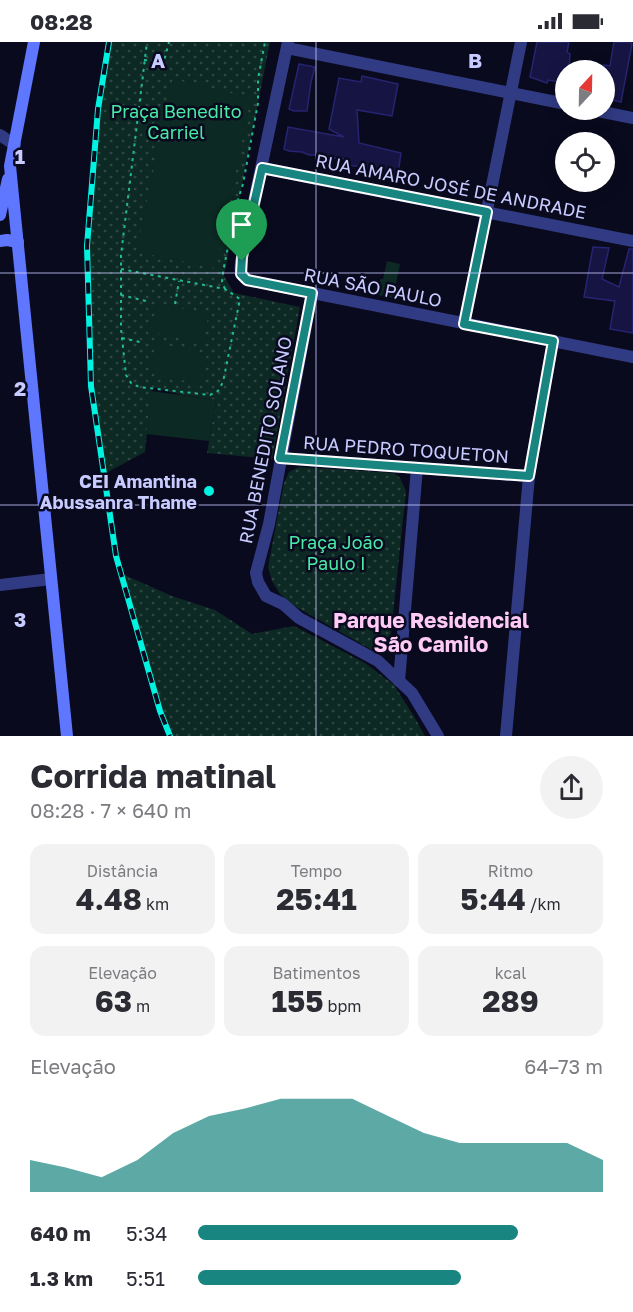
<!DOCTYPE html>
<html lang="pt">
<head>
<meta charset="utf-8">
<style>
  body { margin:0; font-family:"Golos Text",sans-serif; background:#f2f2f3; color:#2b2b33; height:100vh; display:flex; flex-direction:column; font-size:22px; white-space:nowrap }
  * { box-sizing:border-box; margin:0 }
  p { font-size:20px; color:#7c7c81 }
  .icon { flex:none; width:33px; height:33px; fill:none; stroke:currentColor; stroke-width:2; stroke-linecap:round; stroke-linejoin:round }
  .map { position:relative; height:694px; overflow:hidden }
  .side { display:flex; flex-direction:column; background:#fff; flex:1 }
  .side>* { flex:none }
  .needle { width:39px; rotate:22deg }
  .fabs { position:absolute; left:555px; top:18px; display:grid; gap:12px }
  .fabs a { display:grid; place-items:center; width:60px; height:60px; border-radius:50%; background:#fff; box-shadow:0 3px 15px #0003; font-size:30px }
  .pin { position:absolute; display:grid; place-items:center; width:51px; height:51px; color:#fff; margin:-62px -26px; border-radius:50% 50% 50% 0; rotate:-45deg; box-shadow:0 0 6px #0007 }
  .pin .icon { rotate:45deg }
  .round { display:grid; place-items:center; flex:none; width:63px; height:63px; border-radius:32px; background:#f2f2f3 }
  .headline { display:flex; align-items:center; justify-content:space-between; height:102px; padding:0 30px }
  h1 { font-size:33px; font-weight:700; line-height:45px }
  .figures { display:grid; grid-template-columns:repeat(3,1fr); gap:9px; height:102px; padding:6px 30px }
  .figures div { display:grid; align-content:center; border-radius:15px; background:#f2f2f3; text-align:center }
  .figures b { font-size:30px; font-weight:700 }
  .figures small { font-size:16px; font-weight:400 }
  .figures p { font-size:16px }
  .chart { height:168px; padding:12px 30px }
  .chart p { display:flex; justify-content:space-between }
  .chart svg { width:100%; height:108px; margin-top:6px; fill:#188581; opacity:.7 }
  ul { padding:0 30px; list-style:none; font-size:20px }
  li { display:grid; grid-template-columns:96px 72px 1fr; align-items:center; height:45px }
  li i { height:15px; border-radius:8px; background:#188581 }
  .status { display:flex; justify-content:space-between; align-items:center; height:42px; padding:0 30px; background:#fff; direction:ltr }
  .status svg { height:16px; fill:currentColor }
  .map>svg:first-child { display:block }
  .park { fill:url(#park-dots) }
  .pitch { fill:#0d2923 }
  .building { fill:#161442; stroke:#262470; stroke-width:1.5 }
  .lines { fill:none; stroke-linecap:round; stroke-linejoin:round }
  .path { stroke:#21ba96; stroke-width:2; stroke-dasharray:3 4.5; stroke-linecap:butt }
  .street { stroke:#303b83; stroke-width:12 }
  .secondary { stroke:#5f77ff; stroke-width:12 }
  .rail-casing { stroke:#00f3e1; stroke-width:6 }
  .rail { stroke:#0a0a1f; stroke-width:4; stroke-dasharray:11; stroke-linecap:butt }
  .route-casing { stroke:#fff; stroke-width:12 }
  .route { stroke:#188581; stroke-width:8 }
  .grid { fill:none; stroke:#c8cbff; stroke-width:1.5; stroke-opacity:0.55 }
  .poi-dot { fill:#00f3e1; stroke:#0a0a1f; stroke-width:2 }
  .labels { text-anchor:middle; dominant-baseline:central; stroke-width:5; stroke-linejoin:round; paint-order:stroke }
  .park-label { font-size:18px; fill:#49eaa6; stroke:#0a0a1f }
  .street-label { font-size:18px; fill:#c8cbff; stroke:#0a0a1f }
  .poi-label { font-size:18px; font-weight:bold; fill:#c8cbff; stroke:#0a0a1f; text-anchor:end }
  .quarter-label { font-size:21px; font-weight:bold; fill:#ffcaf5; stroke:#0a0a1f }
  .grid-label { font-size:20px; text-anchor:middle; font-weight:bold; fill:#c8cbff; stroke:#0a0a1f; stroke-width:5; stroke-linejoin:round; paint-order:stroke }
</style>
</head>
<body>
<div class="status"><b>08:28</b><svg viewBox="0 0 49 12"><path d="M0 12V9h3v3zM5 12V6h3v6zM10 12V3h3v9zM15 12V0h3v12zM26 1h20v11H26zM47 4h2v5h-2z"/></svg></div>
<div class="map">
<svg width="633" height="694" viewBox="0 0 633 694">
  <defs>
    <pattern id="park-dots" width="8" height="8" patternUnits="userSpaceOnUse" patternTransform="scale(1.5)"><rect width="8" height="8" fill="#0d2923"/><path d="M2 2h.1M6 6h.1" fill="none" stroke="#2f4744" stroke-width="1.8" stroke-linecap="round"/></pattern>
  </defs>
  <rect width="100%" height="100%" fill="#0a0a1f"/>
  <g class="park">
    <path d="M 109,0 L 270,0 L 224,234 L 234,251 L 300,265 L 272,417 L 207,411 L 216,358 L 182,353 L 152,345 L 145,410 L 104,432 L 89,286 L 90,168 L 101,50 Z"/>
    <path d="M 299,425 L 394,431 L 400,436 L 406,449 L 390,601 L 383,609 L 372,608 L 291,562 L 280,552 L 272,539 L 268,525 L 284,441 L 289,430 Z"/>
    <path d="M 120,531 L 172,554 L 215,568 L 252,592 L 294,584 L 365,621 L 394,643 L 415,676 L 425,694 L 170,694 L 161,672 Z"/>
  </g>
  <g class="pitch">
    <path d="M 173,37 L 251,56 L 216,226 L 136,210 Z"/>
    <path d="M 387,219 L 400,222 L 393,256 L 378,253 L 380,237 L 383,237 Z"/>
    <path d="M 157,261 L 209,272 L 202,301 L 151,290 Z"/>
    <path d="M 156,301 L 207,312 L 200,342 L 149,331 Z"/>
    <path d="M 151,349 L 216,358 L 209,399 L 146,392 Z"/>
  </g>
  <g class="building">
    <path d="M 537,0 L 569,0 L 567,10 L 570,12 L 569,28 L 566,28 L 566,41 L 548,38 L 547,41 L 530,35 Z"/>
    <path d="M 614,0 L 630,0 L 632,2 L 621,60 L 604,56 L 604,23 L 610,24 Z"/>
    <path d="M 299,22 L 315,25 L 311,40 L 307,69 L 294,69 L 289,67 Z"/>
    <path d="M 362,34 L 398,42 L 392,74 L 357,68 L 359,101 L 401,111 L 398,132 L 386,132 L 361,124 L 353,124 L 347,122 L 348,117 L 329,116 L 324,113 L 309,113 L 302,110 L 289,109 L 284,107 L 288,85 L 344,95 L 329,87 L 339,36 L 361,40 Z"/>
    <path d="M 593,205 L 609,206 L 602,237 L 619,245 L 629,207 L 633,207 L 633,291 L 610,287 L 615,259 L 584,255 Z"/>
  </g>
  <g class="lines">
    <g class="path">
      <path d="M 144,18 L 164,19 L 169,0"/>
      <path d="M 121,227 L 225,247 L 240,257 L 223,340 L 218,349 L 210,353 L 139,345 L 131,341 L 126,333 L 121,287 L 121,213 L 147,0"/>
      <path d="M 225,247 L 222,240 L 223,230 L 236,164 L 243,142 L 258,61 L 258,37 L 265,0"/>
      <path d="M 121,253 L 150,260"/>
      <path d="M 175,262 L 179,239"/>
      <path d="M 122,296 L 144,301"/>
    </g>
    <g class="street">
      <path d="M 288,0 L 242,215 C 240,224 239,232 247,238 L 633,315"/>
      <path d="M 287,6 L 566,62"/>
      <path d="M 593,68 L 633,76"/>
      <path d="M 0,93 L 15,103"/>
      <path d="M 262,126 L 633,199"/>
      <path d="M 312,251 L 269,482 L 256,531 L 258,540 L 266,554 L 283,562 L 299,576 L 378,619 L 412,651 L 438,694"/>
      <path d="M 464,282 L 521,0"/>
      <path d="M 280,416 L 529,434"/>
      <path d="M 0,543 L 51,537"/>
      <path d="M 399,639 L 417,426"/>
      <path d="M 506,694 L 529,434 L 553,299"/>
    </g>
    <g class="secondary">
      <path d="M 34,0 L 10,124 L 67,694"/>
      <path d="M 0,173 L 8,137"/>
      <path d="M 0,199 L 7,198 L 18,200"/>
    </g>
    <g class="rail-casing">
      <path id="rail" d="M 109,0 L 98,67 L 87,204 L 91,344 L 116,514 L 160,669 L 170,694"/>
    </g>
    <use href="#rail" class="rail"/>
  </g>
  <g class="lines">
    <g class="route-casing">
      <path id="route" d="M 262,126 L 487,170 L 464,282 L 553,299 L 529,434 L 280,416 L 312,251 L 247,238 L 241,232 L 242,215 Z"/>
    </g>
    <use href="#route" class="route"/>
  </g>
  <path class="grid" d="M 316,0 L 316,694M 0,231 L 633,231M 0,463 L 633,463"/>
  <circle class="poi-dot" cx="209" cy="449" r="6"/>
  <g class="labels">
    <g class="park-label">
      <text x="176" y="69">Praça Benedito<tspan x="176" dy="21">Carriel</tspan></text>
      <text x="336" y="500">Praça João<tspan x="336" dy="21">Paulo I</tspan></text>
    </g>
    <g class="street-label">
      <text transform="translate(451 144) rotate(11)">RUA AMARO JOSÉ DE ANDRADE</text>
      <text transform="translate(373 245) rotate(11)">RUA SÃO PAULO</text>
      <text transform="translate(265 398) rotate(-79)">RUA BENEDITO SOLANO</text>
      <text transform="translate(406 407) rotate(4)">RUA PEDRO TOQUETON</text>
    </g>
    <g class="poi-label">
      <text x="197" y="439">CEI Amantina<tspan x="197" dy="21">Abussanra Thame</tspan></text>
    </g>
    <g class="quarter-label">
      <text x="431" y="578">Parque Residencial<tspan x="431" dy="24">São Camilo</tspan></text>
    </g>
  </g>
  <g class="grid-label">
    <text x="158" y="26">A</text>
    <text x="475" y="26">B</text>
    <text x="20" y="122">1</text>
    <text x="20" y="354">2</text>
    <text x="20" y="585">3</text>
  </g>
</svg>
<div class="fabs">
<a><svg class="needle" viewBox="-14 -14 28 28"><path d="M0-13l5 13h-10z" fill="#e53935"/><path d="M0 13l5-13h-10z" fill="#7c7c81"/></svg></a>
<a><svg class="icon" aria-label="locate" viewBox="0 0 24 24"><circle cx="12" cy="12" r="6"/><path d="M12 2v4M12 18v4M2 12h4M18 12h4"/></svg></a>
</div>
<div class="pin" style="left:242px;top:219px;background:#1e9e55"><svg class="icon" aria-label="arrive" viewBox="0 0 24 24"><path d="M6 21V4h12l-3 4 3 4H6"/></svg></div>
</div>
<section class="side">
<div class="headline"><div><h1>Corrida matinal</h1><p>08:28 · 7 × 640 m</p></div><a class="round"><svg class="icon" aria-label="share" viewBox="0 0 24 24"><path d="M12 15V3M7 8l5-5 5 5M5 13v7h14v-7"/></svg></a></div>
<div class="figures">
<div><p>Distância</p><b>4.48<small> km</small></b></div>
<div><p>Tempo</p><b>25:41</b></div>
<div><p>Ritmo</p><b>5:44<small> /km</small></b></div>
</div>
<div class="figures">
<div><p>Elevação</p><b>63<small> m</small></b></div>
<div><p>Batimentos</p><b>155<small> bpm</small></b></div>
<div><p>kcal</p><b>289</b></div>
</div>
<div class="chart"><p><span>Elevação</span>64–73 m</p>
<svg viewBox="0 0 160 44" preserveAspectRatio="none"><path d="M0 44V31L10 34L20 38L30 31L40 20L50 13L60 10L70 6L80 6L90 6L100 13L110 20L120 24L130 24L140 24L150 24L160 31V44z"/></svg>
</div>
<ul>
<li><b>640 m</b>5:34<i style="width:79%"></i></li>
<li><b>1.3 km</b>5:51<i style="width:65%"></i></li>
</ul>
</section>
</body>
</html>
